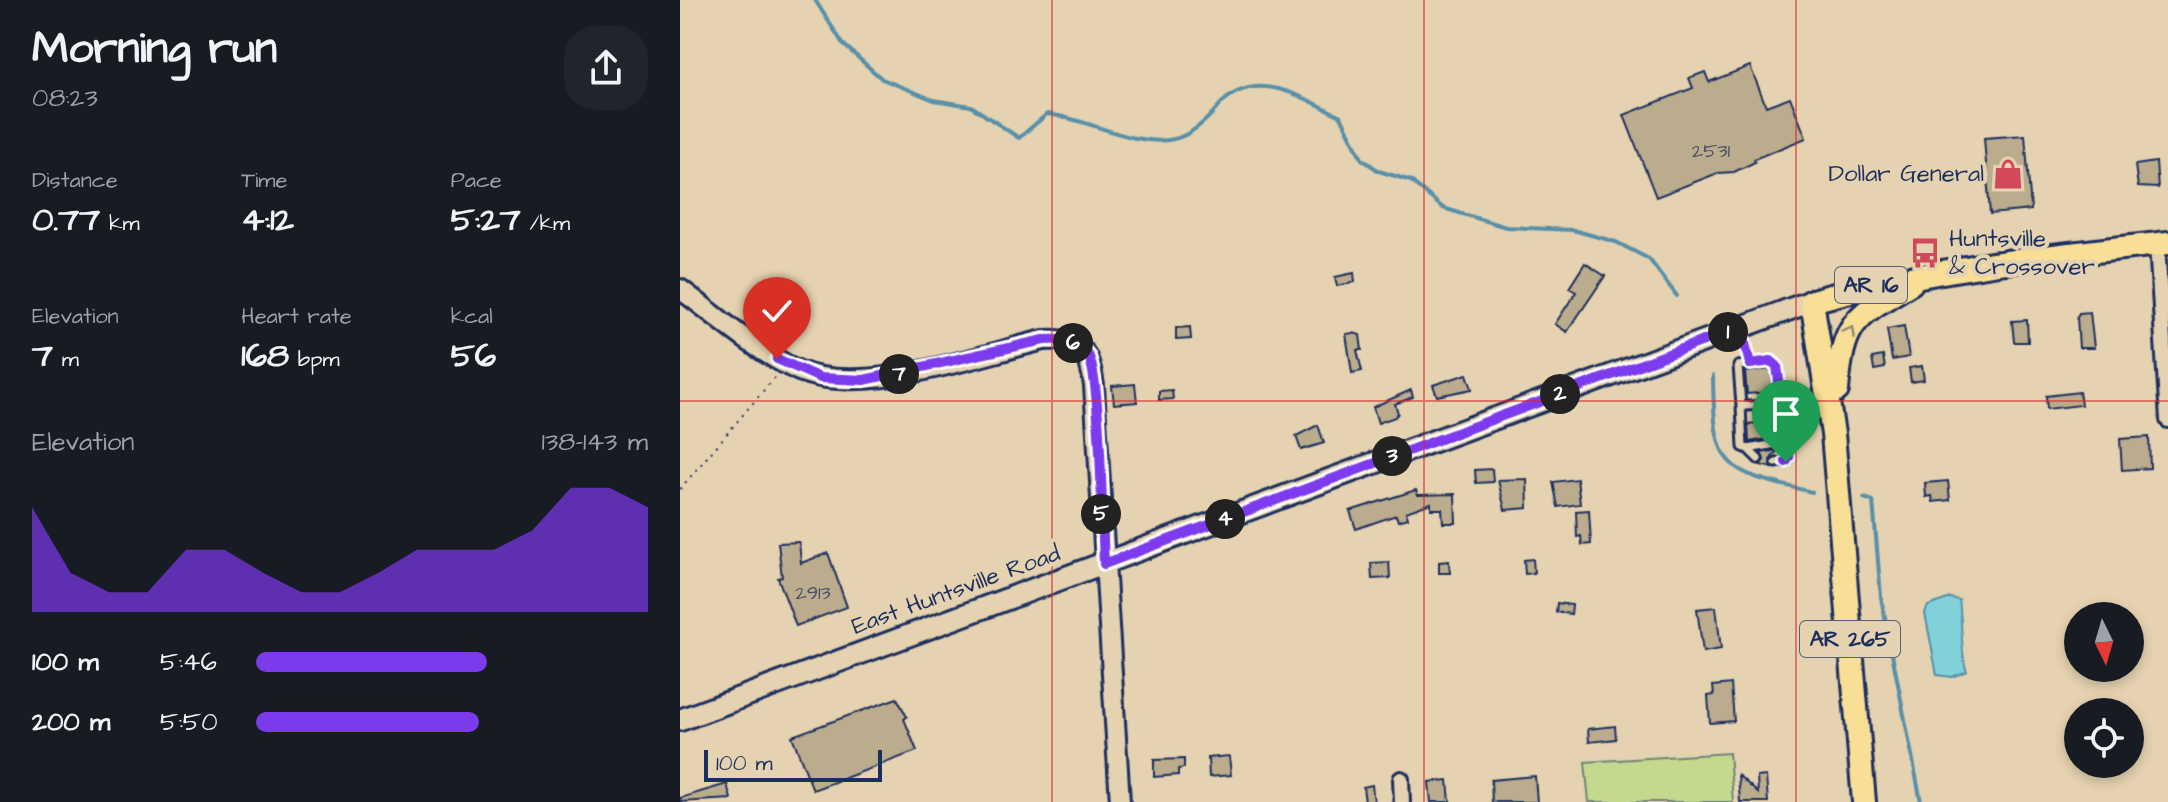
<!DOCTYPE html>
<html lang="en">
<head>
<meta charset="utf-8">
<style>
  body { margin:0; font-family:"Architects Daughter",sans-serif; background:#20242c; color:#f1f3f6; height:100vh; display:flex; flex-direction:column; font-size:30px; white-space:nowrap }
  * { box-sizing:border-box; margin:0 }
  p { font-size:26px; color:#9ea1a6 }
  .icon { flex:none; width:44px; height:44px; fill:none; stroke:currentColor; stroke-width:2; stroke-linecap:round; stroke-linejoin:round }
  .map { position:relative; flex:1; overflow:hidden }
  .drawer { display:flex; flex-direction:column; background:#171b24; width:680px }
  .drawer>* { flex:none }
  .needle { width:52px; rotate:175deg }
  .tools { position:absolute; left:1384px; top:602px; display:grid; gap:16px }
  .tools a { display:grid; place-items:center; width:80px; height:80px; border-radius:50%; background:#171b24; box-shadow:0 4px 12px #0003; font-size:40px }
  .scale { position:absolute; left:24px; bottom:20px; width:178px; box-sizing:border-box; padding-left:8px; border:4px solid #1b2f5e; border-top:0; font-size:22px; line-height:28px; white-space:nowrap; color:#1b2f5e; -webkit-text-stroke:6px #e5d2b0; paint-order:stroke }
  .pin { position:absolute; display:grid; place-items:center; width:68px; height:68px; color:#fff; margin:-82px -34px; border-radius:50% 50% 50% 0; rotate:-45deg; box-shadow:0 0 8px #0007 }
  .pin .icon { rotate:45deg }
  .km { position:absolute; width:40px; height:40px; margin:-20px; border-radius:50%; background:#222; color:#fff; font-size:22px; line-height:40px; text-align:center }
  .round { display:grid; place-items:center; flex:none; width:84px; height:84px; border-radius:32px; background:#20242c }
  .overview { display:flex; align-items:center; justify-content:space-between; height:136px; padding:0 32px }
  h1 { font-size:44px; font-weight:700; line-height:60px }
  .figures { display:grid; grid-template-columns:repeat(3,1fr); gap:12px; height:136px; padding:8px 32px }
  .figures div { display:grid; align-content:center }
  .figures b { font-size:34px; font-weight:700 }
  .figures small { font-size:22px; font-weight:400 }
  .figures p { font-size:22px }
  .chart { height:224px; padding:16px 32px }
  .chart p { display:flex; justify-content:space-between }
  .chart svg { width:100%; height:144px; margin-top:8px; fill:#7c3aed; opacity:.7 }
  ul { padding:0 32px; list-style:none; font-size:26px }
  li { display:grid; grid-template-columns:128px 96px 1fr; align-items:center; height:60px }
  li i { height:20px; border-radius:10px; background:#7c3aed }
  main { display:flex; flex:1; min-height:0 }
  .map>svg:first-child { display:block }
  .green { fill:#c4d98e; stroke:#708476; stroke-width:2 }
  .water { fill:#81d1db; stroke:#5890a9; stroke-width:2 }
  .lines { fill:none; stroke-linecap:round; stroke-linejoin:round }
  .stream { stroke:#5890a9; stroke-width:4 }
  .building { fill:#bbac8d; stroke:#1b2f5e; stroke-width:2 }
  .service-casing { stroke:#1b2f5e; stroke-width:13 }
  .minor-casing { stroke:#1b2f5e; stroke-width:20 }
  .tertiary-casing { stroke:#1b2f5e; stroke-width:24 }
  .secondary-casing { stroke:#1b2f5e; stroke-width:26 }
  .primary-casing { stroke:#1b2f5e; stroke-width:28 }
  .path { stroke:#1b2f5e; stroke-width:2; stroke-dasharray:2 6; stroke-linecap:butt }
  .service { stroke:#e5d2b0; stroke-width:7 }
  .minor { stroke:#e5d2b0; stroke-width:14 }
  .tertiary { stroke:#e5d2b0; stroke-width:18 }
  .secondary { stroke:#e5d2b0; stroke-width:20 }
  .primary { stroke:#f9df96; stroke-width:22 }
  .oneway { stroke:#8a877a }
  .route-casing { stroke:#fff; stroke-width:16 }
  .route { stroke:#7c3aed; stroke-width:10 }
  .grid { fill:none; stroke:#d62828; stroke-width:2; stroke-opacity:0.55 }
  .labels { text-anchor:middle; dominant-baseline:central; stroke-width:8; stroke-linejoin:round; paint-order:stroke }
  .number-label { font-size:20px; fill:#434e6a }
  .shield { fill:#e5d2b0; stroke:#586077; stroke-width:2 }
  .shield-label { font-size:22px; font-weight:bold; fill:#1b2f5e }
  .poi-label { font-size:24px; fill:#1b2f5e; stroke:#e5d2b0; text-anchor:end }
  .street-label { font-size:24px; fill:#1b2f5e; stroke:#e5d2b0 }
</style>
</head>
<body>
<main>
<section class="drawer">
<div class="overview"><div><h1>Morning run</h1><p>08:23</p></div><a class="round"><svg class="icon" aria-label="share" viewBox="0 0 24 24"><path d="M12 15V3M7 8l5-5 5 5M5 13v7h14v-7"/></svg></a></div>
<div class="figures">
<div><p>Distance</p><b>0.77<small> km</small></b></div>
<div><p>Time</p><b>4:12</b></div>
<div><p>Pace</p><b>5:27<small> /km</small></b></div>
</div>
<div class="figures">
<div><p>Elevation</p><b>7<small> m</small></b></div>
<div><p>Heart rate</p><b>168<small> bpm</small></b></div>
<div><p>kcal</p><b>56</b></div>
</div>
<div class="chart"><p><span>Elevation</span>138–143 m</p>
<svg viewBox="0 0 160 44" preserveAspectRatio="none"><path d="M0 44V12L10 32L20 38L30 38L40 25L50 25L60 32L70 38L80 38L90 32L100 25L110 25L120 25L130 19L140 6L150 6L160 12V44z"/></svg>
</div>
<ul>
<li><b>100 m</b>5:46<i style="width:59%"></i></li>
<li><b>200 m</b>5:50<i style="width:57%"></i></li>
</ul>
</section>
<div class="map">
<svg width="1488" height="802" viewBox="0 0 1488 802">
  <rect width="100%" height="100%" fill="#e5d2b0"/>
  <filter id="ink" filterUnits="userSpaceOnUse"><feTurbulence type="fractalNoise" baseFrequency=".0125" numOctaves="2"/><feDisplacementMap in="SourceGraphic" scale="16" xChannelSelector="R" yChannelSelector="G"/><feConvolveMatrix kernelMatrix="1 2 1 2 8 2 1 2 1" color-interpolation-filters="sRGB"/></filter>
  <g filter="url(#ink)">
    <path class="green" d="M 1049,753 L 1053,802 L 909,802 L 905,762 Z"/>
    <path class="water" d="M 1270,598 L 1279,600 C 1282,618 1281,662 1287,671 L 1272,677 L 1257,675 L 1245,613 L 1248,606 Z"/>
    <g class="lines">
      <g class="stream">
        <path d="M 135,0 L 163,44 L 202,79 L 254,100 L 291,106 L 339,138 L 367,114 C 407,118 455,148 494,139 C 512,135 527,120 538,107 C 574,66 621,97 661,116 L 682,159 L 699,171 L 731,181 L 763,208 L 826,227 L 893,230 L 936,242 L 969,259 L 997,296"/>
        <path d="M 1033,376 C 1034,471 1043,471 1132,492"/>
        <path d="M 1184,498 L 1193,501 L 1201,597 L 1241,802"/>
      </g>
    </g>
    <g class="building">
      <path d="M 1070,66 L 1086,106 L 1110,97 L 1126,138 L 1074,159 L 1075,162 L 1054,172 L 1038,173 L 976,197 L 944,115 L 1013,88 L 1009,78 L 1025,72 L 1029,82 Z"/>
      <path d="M 1345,135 L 1351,210 L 1310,214 L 1304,138 Z"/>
      <path d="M 1476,162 L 1478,188 L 1458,187 L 1455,165 Z"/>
      <path d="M 905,263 L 925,276 L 887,332 L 875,324 L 896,292 L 889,288 Z"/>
      <path d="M 674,273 L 675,282 L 657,286 L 655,277 Z"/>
      <path d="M 1410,312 L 1414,348 L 1399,348 L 1397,317 L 1399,313 Z"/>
      <path d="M 1347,320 L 1348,342 L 1334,342 L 1332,321 Z"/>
      <path d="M 1224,326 L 1229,357 L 1212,360 L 1207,329 Z"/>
      <path d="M 510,327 L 511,339 L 496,340 L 496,328 Z"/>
      <path d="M 673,333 L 680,335 L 682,350 L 677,350 L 682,371 L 672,373 L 666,334 Z"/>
      <path d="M 1203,356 L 1205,368 L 1194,370 L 1192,358 Z"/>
      <path d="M 1242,366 L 1244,380 L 1231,382 L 1229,368 Z"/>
      <path d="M 1091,369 L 1093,392 L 1067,394 L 1065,372 Z"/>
      <path d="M 787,374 L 792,389 L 757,396 L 753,385 Z"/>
      <path d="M 455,384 L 457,402 L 434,404 L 432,386 Z"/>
      <path d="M 492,390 L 493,399 L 479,400 L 479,391 Z"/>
      <path d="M 731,390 L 733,397 L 715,404 L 718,413 L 715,417 L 698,423 L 693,407 Z"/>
      <path d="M 1399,392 L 1401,405 L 1367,409 L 1366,396 Z"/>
      <path d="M 1095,421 L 1097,437 L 1069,442 L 1068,424 Z"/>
      <path d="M 638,425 L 644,443 L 621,450 L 616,436 Z"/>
      <path d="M 1469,437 L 1470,468 L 1442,470 L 1440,439 Z"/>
      <path d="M 1098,450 L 1090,460 L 1092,468 L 1080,465 L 1084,460 L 1081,453 Z"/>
      <path d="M 812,469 L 813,482 L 796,483 L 795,470 Z"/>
      <path d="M 847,479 L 848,508 L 825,510 L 818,480 Z"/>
      <path d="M 897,479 L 900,504 L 878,507 L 873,482 Z"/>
      <path d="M 1268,481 L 1270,500 L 1253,502 L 1252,496 L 1246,497 L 1245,483 Z"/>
      <path d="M 736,490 L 738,495 L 775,494 L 776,523 L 763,523 L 762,509 L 751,509 L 751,503 L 726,512 L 728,518 L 718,521 L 716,515 L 676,529 L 670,511 Z"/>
      <path d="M 909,510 L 911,544 L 902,545 L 901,536 L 897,537 L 896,511 Z"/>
      <path d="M 119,542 L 121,563 L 148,553 L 167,607 L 116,626 L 98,578 L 102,577 L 98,543 Z"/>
      <path d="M 853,559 L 854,573 L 845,574 L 844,560 Z"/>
      <path d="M 769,561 L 770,573 L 759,573 L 759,562 Z"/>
      <path d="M 709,562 L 710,578 L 692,579 L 691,563 Z"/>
      <path d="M 877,603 L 892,605 L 891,614 L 876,612 Z"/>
      <path d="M 1036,607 L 1041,649 L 1023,652 L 1017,609 Z"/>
      <path d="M 1051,684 L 1054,721 L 1030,723 L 1028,696 L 1034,695 L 1033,686 Z"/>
      <path d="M 217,698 L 227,717 L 224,719 L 237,751 L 133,790 L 112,736 Z"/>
      <path d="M 935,726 L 936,739 L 909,742 L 908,729 Z"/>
      <path d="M 549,756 L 551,775 L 529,777 L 528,758 Z"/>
      <path d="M 504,759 L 504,768 L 498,769 L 498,775 L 474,777 L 474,760 Z"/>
      <path d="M 1058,775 L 1078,793 L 1077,777 L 1086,776 L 1088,802 L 1060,802 Z"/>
      <path d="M 855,776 L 857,802 L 812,802 L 811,780 Z"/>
      <path d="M 768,780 L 770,802 L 751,802 L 749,782 Z"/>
      <path d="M 47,784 L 51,799 L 0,802 L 0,798 Z"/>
      <path d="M 692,785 L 694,802 L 685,802 L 683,787 Z"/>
    </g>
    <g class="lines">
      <g class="service-casing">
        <g id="service">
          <path d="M 1062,331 L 1070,364"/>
          <path d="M 1061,406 L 1063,447 L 1068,449 L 1107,442 C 1103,417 1101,391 1097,366 L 1091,361 L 1058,366 L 1061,406 L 1147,404"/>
          <path d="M 1068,449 L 1078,459"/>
          <path d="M 1096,463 L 1108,461 L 1107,442"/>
        </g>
      </g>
      <g class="minor-casing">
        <g id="minor">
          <path d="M 1477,244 L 1488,420"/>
          <path d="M 721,779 L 722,802"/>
        </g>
      </g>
      <g class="tertiary-casing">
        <path id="tertiary" d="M 0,289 C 37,316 75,351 117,370 C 180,398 296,356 364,340 C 401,338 409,350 414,386 L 440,802"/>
      </g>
      <g class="secondary-casing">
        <path id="secondary" d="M 0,720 L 1132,301"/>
      </g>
      <g class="primary-casing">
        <g id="primary">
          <path d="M 1157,390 C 1163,321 1174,317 1231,283"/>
          <path d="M 1184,802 L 1153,434 L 1132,301 C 1249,268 1367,256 1488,243"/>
        </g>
      </g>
      <path class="path" d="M 0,489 L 95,377"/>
      <use href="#service" class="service"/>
      <use href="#minor" class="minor"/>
      <use href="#tertiary" class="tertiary"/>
      <use href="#secondary" class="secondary"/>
      <use href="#primary" class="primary"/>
    </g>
    <defs><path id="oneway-chevron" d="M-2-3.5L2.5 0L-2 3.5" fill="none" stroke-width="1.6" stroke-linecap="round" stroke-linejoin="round" transform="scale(2)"/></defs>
    <use class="oneway" href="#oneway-chevron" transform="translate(1170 331) rotate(-60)"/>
  </g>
  <g class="lines" filter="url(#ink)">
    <g class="route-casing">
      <path id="route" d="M 97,359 L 140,378 L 184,380 L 364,340 C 380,339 397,339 408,355 C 421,376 422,529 424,564 L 1061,327 L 1070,364 L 1091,361 L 1097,366 L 1109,457 L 1106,462"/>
    </g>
    <use href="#route" class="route"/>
  </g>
  <path class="grid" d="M 372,0 L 372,802M 744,0 L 744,802M 1116,0 L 1116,802M 0,401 L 1488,401"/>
  <defs>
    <g id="shop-bare" transform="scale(2.4)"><path d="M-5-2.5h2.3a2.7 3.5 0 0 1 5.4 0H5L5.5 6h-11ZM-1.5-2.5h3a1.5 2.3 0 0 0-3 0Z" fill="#d1495b" stroke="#e5d2b0" stroke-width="2.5" paint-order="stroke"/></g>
    <g id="bus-bare" transform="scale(2.4)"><path d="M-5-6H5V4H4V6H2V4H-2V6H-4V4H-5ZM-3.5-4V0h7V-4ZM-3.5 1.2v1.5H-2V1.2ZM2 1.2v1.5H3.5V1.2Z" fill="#d1495b" stroke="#e5d2b0" stroke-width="2.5" paint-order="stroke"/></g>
  </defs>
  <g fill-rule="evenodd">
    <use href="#shop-bare" x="1328" y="174"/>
    <use href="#bus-bare" x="1245" y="253"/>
  </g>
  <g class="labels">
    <g class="number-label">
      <text x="1031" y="151">2531</text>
      <text x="133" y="593">2913</text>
    </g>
    <g class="shield">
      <rect x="1155" y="267" width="72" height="36" rx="6"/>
      <rect x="1120" y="621" width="100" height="36" rx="6"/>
    </g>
    <g class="shield-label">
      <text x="1191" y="285">AR 16</text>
      <text x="1170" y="639">AR 265</text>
    </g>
    <g class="poi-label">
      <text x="1304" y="174">Dollar General</text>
      <text x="1269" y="239" text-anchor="start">Huntsville<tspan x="1269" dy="28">&amp; Crossover</tspan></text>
    </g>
    <g class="street-label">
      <text transform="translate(276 590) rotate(-20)">East Huntsville Road</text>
    </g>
  </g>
</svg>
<div class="tools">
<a><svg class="needle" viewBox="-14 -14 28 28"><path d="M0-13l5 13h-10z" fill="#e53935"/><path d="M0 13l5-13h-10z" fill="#9ea1a6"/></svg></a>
<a><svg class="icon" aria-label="locate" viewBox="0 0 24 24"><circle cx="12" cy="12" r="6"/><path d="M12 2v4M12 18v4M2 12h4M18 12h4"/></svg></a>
</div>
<div class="scale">100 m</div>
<div class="pin" style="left:1106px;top:462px;background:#1e9e55"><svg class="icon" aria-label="arrive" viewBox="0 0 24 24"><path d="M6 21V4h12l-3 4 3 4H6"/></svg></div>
<div class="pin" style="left:97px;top:359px;background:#d93025"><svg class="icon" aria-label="check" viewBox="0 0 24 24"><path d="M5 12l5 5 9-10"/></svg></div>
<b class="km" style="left:1048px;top:332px">1</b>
<b class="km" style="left:880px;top:394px">2</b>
<b class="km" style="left:712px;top:456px">3</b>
<b class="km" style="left:545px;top:519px">4</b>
<b class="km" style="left:421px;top:514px">5</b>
<b class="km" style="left:393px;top:343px">6</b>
<b class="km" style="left:219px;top:374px">7</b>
</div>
</main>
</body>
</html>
